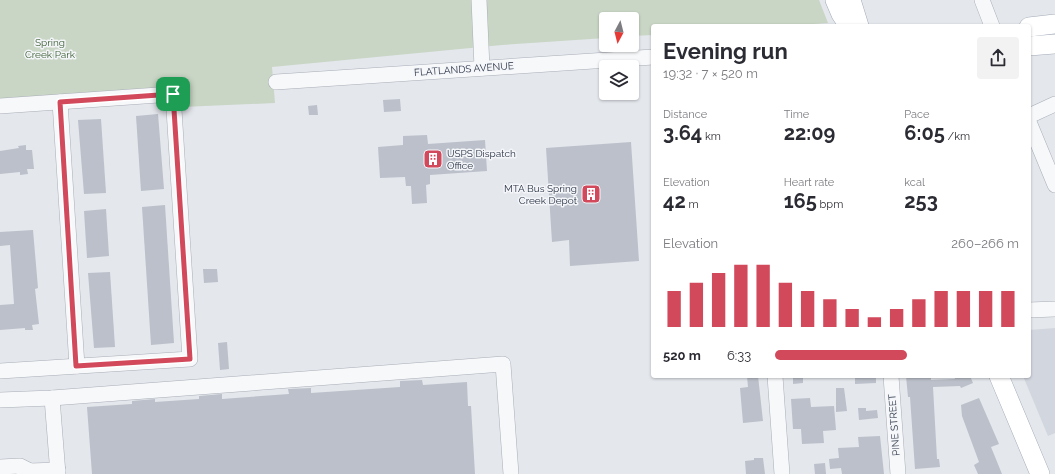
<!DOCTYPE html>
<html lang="en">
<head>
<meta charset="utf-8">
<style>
  body { margin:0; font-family:Raleway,sans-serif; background:#f2f2f3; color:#2b2b33; height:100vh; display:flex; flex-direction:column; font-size:15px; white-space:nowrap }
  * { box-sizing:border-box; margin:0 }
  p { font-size:13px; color:#7c7c81 }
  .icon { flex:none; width:22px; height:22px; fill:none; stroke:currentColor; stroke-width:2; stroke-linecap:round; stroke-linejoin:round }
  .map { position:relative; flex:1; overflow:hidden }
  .sheet { position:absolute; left:651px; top:24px; width:380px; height:354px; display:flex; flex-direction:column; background:#fff; border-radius:4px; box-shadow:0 1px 3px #0004 }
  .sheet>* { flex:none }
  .needle { width:26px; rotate:187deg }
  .controls { position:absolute; left:599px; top:12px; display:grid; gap:8px }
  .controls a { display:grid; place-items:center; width:40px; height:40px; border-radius:4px; background:#fff; box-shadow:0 1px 3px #0004; font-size:20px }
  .pin { position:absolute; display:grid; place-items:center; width:34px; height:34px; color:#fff; margin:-17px; border-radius:8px; box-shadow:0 2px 6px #0006 }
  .round { display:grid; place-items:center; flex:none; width:42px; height:42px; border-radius:4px; background:#f2f2f3 }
  .overview { display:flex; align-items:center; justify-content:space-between; height:68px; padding:0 12px }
  h1 { font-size:22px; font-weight:700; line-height:30px }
  .figures { display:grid; grid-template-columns:repeat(3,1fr); gap:6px; height:68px; padding:4px 12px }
  .figures div { display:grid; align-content:center }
  .figures b { font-size:20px; font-weight:700 }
  .figures small { font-size:11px; font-weight:400 }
  .figures p { font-size:11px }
  .chart { height:112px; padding:8px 12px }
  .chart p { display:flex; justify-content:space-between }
  .chart svg { width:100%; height:72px; margin-top:4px; stroke:#d1495b; stroke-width:6 }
  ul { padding:0 12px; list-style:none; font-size:13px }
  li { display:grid; grid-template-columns:64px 48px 1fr; align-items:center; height:30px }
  li i { height:10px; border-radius:5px; background:#d1495b }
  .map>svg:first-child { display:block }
  .built { fill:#d2d6de }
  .green { fill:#c9d6c5 }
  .building { fill:#bbc0ca }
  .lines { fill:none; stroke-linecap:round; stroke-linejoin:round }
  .minor-casing { stroke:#a9aeb7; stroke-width:16 }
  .major-casing { stroke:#a3abb8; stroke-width:20 }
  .minor { stroke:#f7f8fa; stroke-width:15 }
  .major { stroke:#fff; stroke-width:19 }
  .route-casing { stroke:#fff; stroke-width:8 }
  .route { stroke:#d1495b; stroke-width:5 }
  .labels { text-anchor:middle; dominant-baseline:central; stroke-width:3; stroke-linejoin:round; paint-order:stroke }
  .park-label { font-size:10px; fill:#3f6138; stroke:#f4f6f9 }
  .street-label { font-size:10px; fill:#2b3445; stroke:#f4f6f9 }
  .poi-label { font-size:10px; fill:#2b3445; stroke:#f4f6f9; text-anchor:start }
</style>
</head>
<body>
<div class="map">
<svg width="1055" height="474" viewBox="0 0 1055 474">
  <rect width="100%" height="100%" fill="#e4e7ec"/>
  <path class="built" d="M 1055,328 L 1055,433 L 1048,436 L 1023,376 L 1029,376 L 1029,330 Z"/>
  <path class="green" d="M 0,0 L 819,0 L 828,23 L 785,26 L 653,26 L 653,35 L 632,36 L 632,19 L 606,19 L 606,38 L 502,45 L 272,67 L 275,103 L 182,107 L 179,86 L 0,99 Z"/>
  <g class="building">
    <path d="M 400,99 L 401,111 L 384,112 L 383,100 Z"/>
    <path d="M 317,105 L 318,115 L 309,115 L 308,106 Z"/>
    <path d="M 158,114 L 164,189 L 141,191 L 136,116 Z"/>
    <path d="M 101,119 L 106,193 L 84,194 L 78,120 Z"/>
    <path d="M 427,135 L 428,144 L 485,140 L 487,171 L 430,175 L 430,184 L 426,185 L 427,203 L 412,204 L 411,186 L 406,186 L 405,177 L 380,178 L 378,147 L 403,145 L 403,136 Z"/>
    <path d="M 631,142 L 639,261 L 570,266 L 569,240 L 552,242 L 546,148 Z"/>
    <path d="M 26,145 L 26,150 L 32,150 L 34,169 L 27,169 L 28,174 L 20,175 L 20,172 L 0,174 L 0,151 L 19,148 L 18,146 Z"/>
    <path d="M 165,205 L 174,343 L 151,345 L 142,207 Z"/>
    <path d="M 106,209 L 109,256 L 87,258 L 84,211 Z"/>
    <path d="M 33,230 L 38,288 L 35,289 L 39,324 L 32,325 L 33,330 L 25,330 L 25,328 L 0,330 L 0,305 L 14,304 L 10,245 L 0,246 L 0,232 Z"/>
    <path d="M 203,269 L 217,269 L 218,282 L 204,283 Z"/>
    <path d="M 110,272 L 115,347 L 94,348 L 88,273 Z"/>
    <path d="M 227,342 L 229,369 L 220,370 L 218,343 Z"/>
    <path d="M 747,376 L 758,376 L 763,421 L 743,423 L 740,388 L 748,387 Z"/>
    <path d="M 793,376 L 803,376 L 803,383 L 793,384 Z"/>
    <path d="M 876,376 L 876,383 L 855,384 L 855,377 Z"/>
    <path d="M 906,376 L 931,376 L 931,380 L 955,379 L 954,376 L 970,376 L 973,383 L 961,388 L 960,386 L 933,387 L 937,459 L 939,459 L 940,467 L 915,469 L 910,397 L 908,397 Z"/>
    <path d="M 422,380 L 423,385 L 467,382 L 468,406 L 471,406 L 475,474 L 92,474 L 87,407 L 132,404 L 132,401 L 155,399 L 155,402 L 199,399 L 199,396 L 222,394 L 222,399 L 289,394 L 288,389 L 311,388 L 311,393 L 400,387 L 400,381 Z"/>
    <path d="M 836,388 L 844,388 L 847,411 L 836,412 Z"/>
    <path d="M 810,398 L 811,407 L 834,406 L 836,430 L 823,431 L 824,443 L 802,444 L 801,429 L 793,429 L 791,399 Z"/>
    <path d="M 979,398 L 999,444 L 991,447 L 1002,474 L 978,474 L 974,465 L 979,462 L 962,416 L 961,405 Z"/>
    <path d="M 858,408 L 866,408 L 866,411 L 877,410 L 878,418 L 859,420 Z"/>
    <path d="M 880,436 L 884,474 L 842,474 L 841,468 L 830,469 L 829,459 L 839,458 L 838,448 L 859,447 L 858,437 Z"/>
    <path d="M 754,458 L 763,458 L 765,474 L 746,474 L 745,461 L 754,460 Z"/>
    <path d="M 825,463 L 826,474 L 815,474 L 814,464 Z"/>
  </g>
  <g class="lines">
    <g class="minor-casing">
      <g id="minor">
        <path d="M 479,0 L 482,68"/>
        <path d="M 982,0 L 992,26"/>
        <path d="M 276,82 L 653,57"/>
        <path d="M 60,102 L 77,366"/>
        <path d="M 0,106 L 173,94 L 190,359 L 0,371"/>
        <path d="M 1029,116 L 1055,104"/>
        <path d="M 1029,122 L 1055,185"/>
        <path d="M 1029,310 L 1055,309"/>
        <path d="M 775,376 L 782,474"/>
        <path d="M 891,376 L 898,474"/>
        <path d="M 52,398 L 58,474"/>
        <path d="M 0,400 L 52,398 L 503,364 L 511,474"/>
        <path d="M 0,467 L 20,466 L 30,471"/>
        <path d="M 24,474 L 30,471 L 58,470"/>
      </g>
    </g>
    <g class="major-casing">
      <g id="major">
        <path d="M 835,0 L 841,14 L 849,26"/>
        <path d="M 851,0 L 859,26"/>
        <path d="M 1029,27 L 1055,24"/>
        <path d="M 1029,46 L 1055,44"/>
        <path d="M 999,376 L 1040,474"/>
      </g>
    </g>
    <use href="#minor" class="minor"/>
    <use href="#major" class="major"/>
  </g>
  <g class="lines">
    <g class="route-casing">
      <path id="route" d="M 173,94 L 190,359 L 76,366 L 60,102 Z"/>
    </g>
    <use href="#route" class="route"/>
  </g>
  <defs>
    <g id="building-square" transform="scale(1)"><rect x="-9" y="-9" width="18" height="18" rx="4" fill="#d1495b" stroke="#f4f6f9"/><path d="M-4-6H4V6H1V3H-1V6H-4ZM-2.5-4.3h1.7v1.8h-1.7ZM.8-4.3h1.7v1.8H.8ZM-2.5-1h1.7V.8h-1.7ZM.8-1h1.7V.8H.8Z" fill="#fff"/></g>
  </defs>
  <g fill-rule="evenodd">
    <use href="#building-square" x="433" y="159"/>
    <use href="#building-square" x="591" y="194"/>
  </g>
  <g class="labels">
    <g class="park-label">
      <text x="50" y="42">Spring<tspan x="50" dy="12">Creek Park</tspan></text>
    </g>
    <g class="street-label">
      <text transform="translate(464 69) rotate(-4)">FLATLANDS AVENUE</text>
      <text transform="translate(894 425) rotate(-94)">PINE STREET</text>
    </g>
    <g class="poi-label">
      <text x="447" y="153">USPS Dispatch<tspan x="447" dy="12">Office</tspan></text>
      <text x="577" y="188" text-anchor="end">MTA Bus Spring<tspan x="577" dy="12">Creek Depot</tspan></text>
    </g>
  </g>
</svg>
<div class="controls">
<a><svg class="needle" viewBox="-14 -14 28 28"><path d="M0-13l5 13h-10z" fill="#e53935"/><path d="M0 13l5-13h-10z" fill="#7c7c81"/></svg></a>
<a><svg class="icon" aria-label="layers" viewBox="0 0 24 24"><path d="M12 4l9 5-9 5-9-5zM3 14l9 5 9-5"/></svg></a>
</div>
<div class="pin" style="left:173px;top:94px;background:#1e9e55"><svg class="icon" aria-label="arrive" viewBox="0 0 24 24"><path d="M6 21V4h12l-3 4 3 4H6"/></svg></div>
<section class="sheet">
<div class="overview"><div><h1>Evening run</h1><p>19:32 · 7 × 520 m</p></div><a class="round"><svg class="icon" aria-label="share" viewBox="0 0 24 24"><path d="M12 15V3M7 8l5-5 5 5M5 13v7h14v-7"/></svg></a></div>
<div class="figures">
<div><p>Distance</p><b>3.64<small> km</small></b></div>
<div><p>Time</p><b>22:09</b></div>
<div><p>Pace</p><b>6:05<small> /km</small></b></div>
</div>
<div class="figures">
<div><p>Elevation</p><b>42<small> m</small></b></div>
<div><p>Heart rate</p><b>165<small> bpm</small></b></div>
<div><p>kcal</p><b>253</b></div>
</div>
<div class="chart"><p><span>Elevation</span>260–266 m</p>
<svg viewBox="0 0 160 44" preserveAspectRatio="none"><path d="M5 44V22M15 44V17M25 44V11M35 44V6M45 44V6M55 44V17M65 44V22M75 44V27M85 44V33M95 44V38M105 44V33M115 44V27M125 44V22M135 44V22M145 44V22M155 44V22"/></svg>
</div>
<ul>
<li><b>520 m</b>6:33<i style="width:54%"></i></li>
</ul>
</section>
</div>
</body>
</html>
